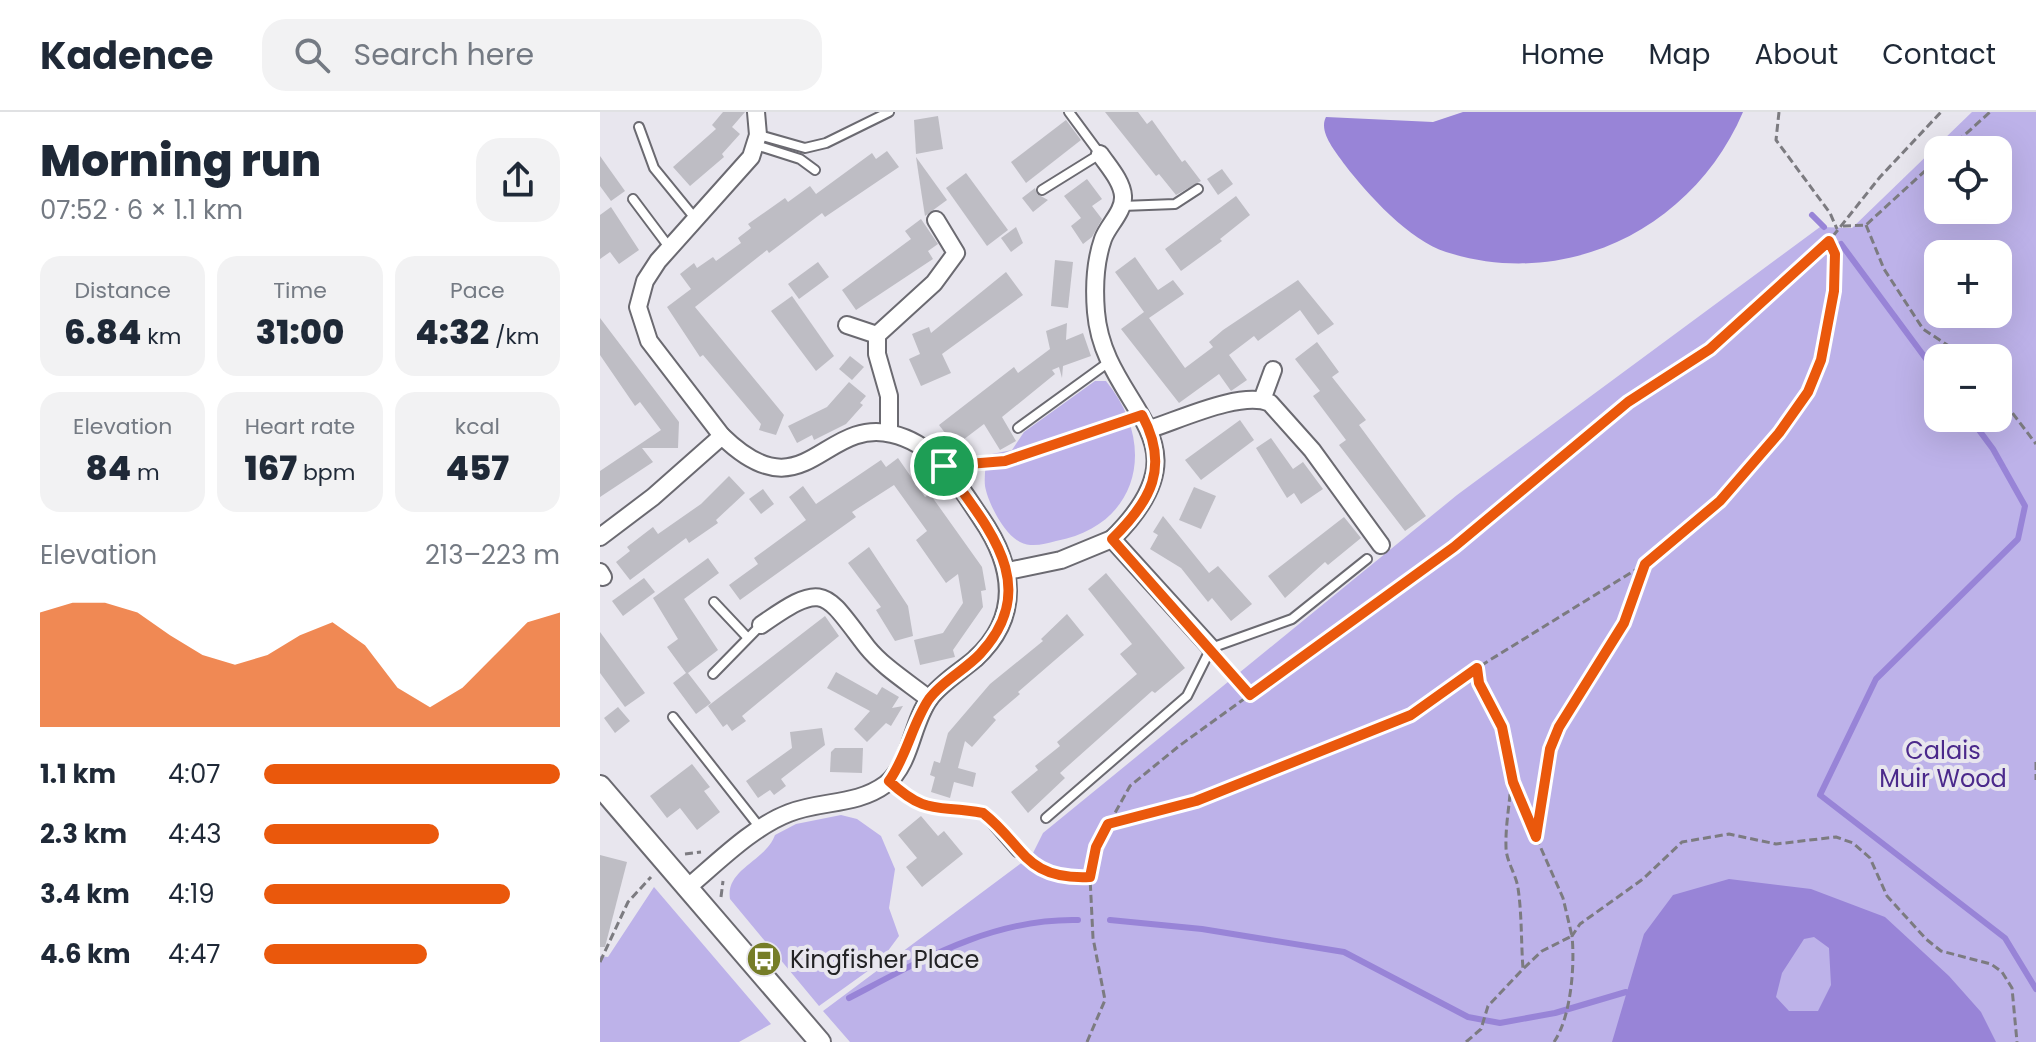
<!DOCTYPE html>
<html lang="en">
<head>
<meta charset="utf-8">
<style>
  body { margin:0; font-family:Poppins,sans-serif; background:#f2f2f3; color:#1f2937; height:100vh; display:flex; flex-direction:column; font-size:30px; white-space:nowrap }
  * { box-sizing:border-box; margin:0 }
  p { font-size:26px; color:#747a83 }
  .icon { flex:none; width:44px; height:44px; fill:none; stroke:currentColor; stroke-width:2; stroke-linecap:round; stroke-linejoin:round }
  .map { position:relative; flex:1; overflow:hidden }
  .panel { display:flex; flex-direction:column; background:#fff; width:600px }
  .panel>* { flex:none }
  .buttons { position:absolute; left:1324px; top:24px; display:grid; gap:16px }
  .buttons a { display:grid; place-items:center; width:88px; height:88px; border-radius:16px; background:#fff; box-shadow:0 8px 32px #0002; font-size:40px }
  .pin { position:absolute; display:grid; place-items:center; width:68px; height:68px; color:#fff; margin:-34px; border:4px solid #fff; border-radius:50%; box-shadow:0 2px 8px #0007 }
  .round { display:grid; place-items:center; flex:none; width:84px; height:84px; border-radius:24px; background:#f2f2f3 }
  .overview { display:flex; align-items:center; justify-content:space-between; height:136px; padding:0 40px }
  h1 { font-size:44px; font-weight:800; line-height:60px }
  .stats { display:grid; grid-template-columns:repeat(3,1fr); gap:12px; height:136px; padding:8px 40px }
  .stats div { display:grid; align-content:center; border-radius:20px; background:#f2f2f3; text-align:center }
  .stats b { font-size:34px; font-weight:800 }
  .stats small { font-size:22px; font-weight:400 }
  .stats p { font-size:22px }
  .chart { height:224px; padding:16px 40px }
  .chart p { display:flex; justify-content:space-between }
  .chart svg { width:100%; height:144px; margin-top:8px; fill:#ea580c; opacity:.7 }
  ul { padding:0 40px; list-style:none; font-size:26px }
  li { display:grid; grid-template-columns:128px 96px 1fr; align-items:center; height:60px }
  li i { height:20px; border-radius:10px; background:#ea580c }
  header { display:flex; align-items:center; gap:48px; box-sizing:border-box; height:112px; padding:0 40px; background:#fff; border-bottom:2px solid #e0e1e3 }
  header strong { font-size:38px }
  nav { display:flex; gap:44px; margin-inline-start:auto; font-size:28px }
  .search { width:560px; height:72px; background:#f2f2f3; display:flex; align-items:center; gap:20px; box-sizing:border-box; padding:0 28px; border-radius:24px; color:#747a83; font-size:30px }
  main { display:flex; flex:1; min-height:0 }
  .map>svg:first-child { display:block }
  .green { fill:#bdb2e9; fill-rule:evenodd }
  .water { fill:#9884d7; fill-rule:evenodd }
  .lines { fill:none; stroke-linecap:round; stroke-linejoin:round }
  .stream { stroke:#9884d7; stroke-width:6 }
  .building { fill:#bebdc4 }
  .service-casing { stroke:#6b6a71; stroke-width:12 }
  .minor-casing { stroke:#6b6a71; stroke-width:20 }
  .tertiary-casing { stroke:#6b6a71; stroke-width:24 }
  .path { stroke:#7c7b80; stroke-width:3; stroke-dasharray:8 4; stroke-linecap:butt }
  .service { stroke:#fff; stroke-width:8 }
  .minor { stroke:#fff; stroke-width:16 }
  .tertiary { stroke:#fff; stroke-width:20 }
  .route-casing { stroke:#fff; stroke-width:16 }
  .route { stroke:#ea580c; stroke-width:10 }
  .labels { text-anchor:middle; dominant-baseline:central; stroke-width:8; stroke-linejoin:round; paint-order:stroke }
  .park-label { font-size:24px; fill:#4b298b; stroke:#e8e6ee }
  .poi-label { font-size:24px; fill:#232325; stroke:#e8e6ee; text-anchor:start }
</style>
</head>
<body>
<header>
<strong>Kadence</strong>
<div class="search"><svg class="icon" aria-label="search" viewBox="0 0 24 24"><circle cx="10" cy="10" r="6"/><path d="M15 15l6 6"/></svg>Search here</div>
<nav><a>Home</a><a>Map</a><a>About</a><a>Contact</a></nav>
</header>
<main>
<section class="panel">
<div class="overview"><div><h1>Morning run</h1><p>07:52 · 6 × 1.1 km</p></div><a class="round"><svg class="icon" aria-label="share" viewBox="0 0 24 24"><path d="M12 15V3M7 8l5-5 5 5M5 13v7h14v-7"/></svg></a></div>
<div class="stats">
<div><p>Distance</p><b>6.84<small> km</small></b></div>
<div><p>Time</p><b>31:00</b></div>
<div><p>Pace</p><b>4:32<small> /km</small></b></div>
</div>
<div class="stats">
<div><p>Elevation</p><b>84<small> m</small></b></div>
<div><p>Heart rate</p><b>167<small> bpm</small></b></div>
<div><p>kcal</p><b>457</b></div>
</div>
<div class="chart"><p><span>Elevation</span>213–223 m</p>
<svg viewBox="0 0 160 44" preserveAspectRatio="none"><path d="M0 44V9L10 6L20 6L30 9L40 16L50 22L60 25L70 22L80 16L90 12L100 19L110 32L120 38L130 32L140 22L150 12L160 9V44z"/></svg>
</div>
<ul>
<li><b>1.1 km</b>4:07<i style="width:100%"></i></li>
<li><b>2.3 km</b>4:43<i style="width:59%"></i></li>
<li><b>3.4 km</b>4:19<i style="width:83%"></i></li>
<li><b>4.6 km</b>4:47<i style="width:55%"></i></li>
</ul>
</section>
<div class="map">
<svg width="1436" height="930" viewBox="0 0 1436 930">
  <rect width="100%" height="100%" fill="#e8e6ee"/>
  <g class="green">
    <path d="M 1372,0 L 1436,0 L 1436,930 L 250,930 L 223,899 L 432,743 L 443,721 L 857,383 L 1220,115 L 1252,116 ZM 1338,38 L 1398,38 L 1398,98 L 1338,98 ZM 1338,142 L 1398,142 L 1398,202 L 1338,202 ZM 1338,246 L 1398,246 L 1398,306 L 1338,306 Z"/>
    <path d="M 495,269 L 506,269 C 557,331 541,413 456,429 C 444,432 432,436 420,430 C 404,422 388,391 385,374 C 384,364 386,352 387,343 L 412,338 L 424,320 Z"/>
    <path d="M 241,703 L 257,707 L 281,724 L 295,757 L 289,796 L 299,824 L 279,851 L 219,894 L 130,787 C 125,757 166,749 175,723 L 196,712 Z"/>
    <path d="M 54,775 L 171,912 L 139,930 L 0,930 L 0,844 L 8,845 Z"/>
  </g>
  <g class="water">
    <path d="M 863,0 L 1143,0 C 1094,115 968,179 846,140 C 810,129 767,82 745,53 C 736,40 718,20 726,5 L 833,10 Z"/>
    <path d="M 1129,767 L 1211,777 L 1285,805 L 1349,864 L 1381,900 L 1396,930 L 1012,930 L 1044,822 L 1073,783 ZM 1214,825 L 1229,836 L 1231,873 L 1218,899 L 1189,899 L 1176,885 L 1182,861 L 1204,827 Z"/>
  </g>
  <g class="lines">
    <g class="stream">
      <path d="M 1212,103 L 1224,115"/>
      <path d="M 1241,132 L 1338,263"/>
      <path d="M 1370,306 L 1393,337 L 1425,394 L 1418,427 L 1276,567 L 1220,683 L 1405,826 L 1436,877"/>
      <path d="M 510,808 L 602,817 L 744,840 L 868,905 L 900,911 L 955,901 L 1026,880"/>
      <path d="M 249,886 C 322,848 393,806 478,808"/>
    </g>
  </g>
  <g class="building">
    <path d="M 123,0 L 145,0 L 132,15 L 140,22 L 122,42 L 124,45 L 90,74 L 73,55 L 116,17 L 112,13 Z"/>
    <path d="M 505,0 L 538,0 L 547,12 L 552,8 L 582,50 L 585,48 L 601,69 L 576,83 L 559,62 L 556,64 Z"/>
    <path d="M 338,4 L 343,37 L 316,42 L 314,8 Z"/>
    <path d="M 466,8 L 481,28 L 426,71 L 411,50 Z"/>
    <path d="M 287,39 L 299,55 L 225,105 L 222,101 L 169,141 L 167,138 L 95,195 L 184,303 L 176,323 L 159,318 L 161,312 L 103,243 L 100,245 L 67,195 L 91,177 L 80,162 L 94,151 L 97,156 L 113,145 L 116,149 L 141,131 L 138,126 L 151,116 L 148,112 L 185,86 L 188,90 L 210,74 L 216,82 L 272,41 L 276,47 Z"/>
    <path d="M 0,44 L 25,79 L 11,89 L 0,74 Z"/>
    <path d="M 316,45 L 347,88 L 325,104 L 322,85 Z"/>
    <path d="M 622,57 L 633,72 L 618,83 L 607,67 Z"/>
    <path d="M 366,61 L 408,118 L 387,134 L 346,76 Z"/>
    <path d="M 487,67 L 502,87 L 492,94 L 502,107 L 492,125 L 483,132 L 471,114 L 481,106 L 464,84 Z"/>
    <path d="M 435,76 L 437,82 L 448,88 L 433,100 L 422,86 Z"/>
    <path d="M 636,84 L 650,103 L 620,127 L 622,129 L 581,159 L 565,137 Z"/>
    <path d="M 11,95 L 39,138 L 19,152 L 10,140 L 0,147 L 0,103 Z"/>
    <path d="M 321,107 L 338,132 L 328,139 L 333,147 L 256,198 L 242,178 L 311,127 L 305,119 Z"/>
    <path d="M 416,115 L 423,131 L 411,140 L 401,126 Z"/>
    <path d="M 535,145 L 558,178 L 573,168 L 584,182 L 549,206 L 585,256 L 613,235 L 609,230 L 623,218 L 698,168 L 734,212 L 718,223 L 700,198 L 658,229 L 654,224 L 629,243 L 647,268 L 631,279 L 619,262 L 579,291 L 521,217 L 544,200 L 515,160 Z"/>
    <path d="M 455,148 L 473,150 L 468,196 L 451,194 Z"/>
    <path d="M 218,150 L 229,165 L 199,187 L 188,172 Z"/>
    <path d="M 406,160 L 423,183 L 342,242 L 351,261 L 321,274 L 309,247 L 320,242 L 312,222 L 329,215 L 331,221 Z"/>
    <path d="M 192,184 L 234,244 L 216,259 L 171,199 Z"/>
    <path d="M 0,206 L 79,310 L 78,336 L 42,336 L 53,350 L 0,385 L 0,359 L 61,318 L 40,290 L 35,294 L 0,243 Z"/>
    <path d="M 467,211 L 466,228 L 483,221 L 491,244 L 463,254 L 462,266 L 459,255 L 452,258 L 455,262 L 402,305 L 416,329 L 400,338 L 384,312 L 355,334 L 339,313 L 414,255 L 418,261 L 450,237 L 446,219 Z"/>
    <path d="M 717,230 L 739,260 L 732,265 L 766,308 L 759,313 L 826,404 L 805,419 L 739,333 L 746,328 L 713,284 L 720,279 L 695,247 Z"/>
    <path d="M 250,244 L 264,255 L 252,268 L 239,257 Z"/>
    <path d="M 249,270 L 266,284 L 260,291 L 263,293 L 246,312 L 214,328 L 212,323 L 197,331 L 188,314 L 227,295 Z"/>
    <path d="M 640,308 L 654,328 L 601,368 L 585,348 Z"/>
    <path d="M 671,326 L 693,357 L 703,350 L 723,377 L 701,392 L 694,381 L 687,386 L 656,336 Z"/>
    <path d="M 298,346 L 325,385 L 330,382 L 382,455 L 386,478 L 381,479 L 383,495 L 353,538 L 355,545 L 320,553 L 314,528 L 343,521 L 363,491 L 358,462 L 346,471 L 316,428 L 327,419 L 294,373 L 252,400 L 256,405 L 140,488 L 129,473 L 158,452 L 154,446 L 206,408 L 189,385 L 203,374 L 216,392 L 281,348 L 286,355 Z"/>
    <path d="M 129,364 L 145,381 L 116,408 L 118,411 L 89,431 L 86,426 L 30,468 L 16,450 L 30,439 L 27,435 L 53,415 L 58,422 L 101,392 Z"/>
    <path d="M 594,375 L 616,384 L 601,417 L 579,408 Z"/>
    <path d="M 163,377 L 174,392 L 161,402 L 149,387 Z"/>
    <path d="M 563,404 L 609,461 L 618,454 L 652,492 L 631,509 L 612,486 L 608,490 L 581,456 L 550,437 L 558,423 L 553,420 Z"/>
    <path d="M 744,405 L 761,426 L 728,453 L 725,450 L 685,486 L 668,464 Z"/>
    <path d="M 269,435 L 308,494 L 313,524 L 295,529 L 276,498 L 281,495 L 248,451 Z"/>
    <path d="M 108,446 L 119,461 L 84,487 L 118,538 L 88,561 L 111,591 L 96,602 L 73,571 L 86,561 L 67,535 L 78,527 L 53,486 Z"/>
    <path d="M 506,461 L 585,556 L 555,581 L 552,579 L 460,661 L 465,666 L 428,701 L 411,680 L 438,658 L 435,654 L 460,634 L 457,630 L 537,562 L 520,542 L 532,532 L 488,477 Z"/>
    <path d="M 44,466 L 55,480 L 23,504 L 12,489 Z"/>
    <path d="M 467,502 L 484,523 L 418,580 L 420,582 L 393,605 L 396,608 L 372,635 L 365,629 L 358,656 L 376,661 L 373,675 L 354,670 L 350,686 L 331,680 L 335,665 L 330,663 L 334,649 L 340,651 L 348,621 L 390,572 L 443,529 L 441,527 Z"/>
    <path d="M 225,504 L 239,524 L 142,604 L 146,609 L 132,619 L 127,612 L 123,615 L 108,594 Z"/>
    <path d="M 0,520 L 45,581 L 25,595 L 0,561 Z"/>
    <path d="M 236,560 L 277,583 L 282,575 L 299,585 L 292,596 L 303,594 L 291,614 L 286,611 L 267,630 L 254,617 L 270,599 L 227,576 Z"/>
    <path d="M 18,595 L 30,609 L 15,621 L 4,606 Z"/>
    <path d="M 222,616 L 225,633 L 181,667 L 186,674 L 174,683 L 170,678 L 158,686 L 146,669 L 192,636 L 190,620 Z"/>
    <path d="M 235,636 L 263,636 L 262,661 L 230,660 L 231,640 Z"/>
    <path d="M 92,652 L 110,675 L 104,679 L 120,700 L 97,718 L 80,696 L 67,706 L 50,684 Z"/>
    <path d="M 321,704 L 338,724 L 344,719 L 363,742 L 322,775 L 306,755 L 317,746 L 298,723 Z"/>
    <path d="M 0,743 L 27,750 L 5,835 L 0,835 Z"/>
  </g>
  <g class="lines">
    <g class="service-casing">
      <g id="service">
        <path d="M 39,15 L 54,56 L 94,105"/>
        <path d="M 159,23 L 205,36 L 226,31 L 289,0"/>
        <path d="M 156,33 L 200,47 L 215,58"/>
        <path d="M 442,78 L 500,42 L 469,0"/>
        <path d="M 33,87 L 69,135"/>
        <path d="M 522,94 L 575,92 L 598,77"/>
        <path d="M 418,316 L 509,250"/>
        <path d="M 114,490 L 147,525"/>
        <path d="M 113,562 L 161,513"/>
        <path d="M 73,605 L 161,717"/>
        <path d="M 289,669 C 329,706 337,692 383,701 L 417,740"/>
        <path d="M 446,706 L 587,584 L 611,536 L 692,507 L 767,447"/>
      </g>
    </g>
    <g class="minor-casing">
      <g id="minor">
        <path d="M 500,42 C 508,54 522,69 523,84 C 524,100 508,113 503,127 C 495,150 494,176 496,200 C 504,298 615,326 512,427"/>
        <path d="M 247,213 L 277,223"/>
        <path d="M 662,288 L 673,258"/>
        <path d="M 550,317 C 579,308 642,278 670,291 L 712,338 L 781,433"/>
        <path d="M 289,321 L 289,284 L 277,242 L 277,223 L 334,171 L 356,141 L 336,108"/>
        <path d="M 122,324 L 49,229 L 38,195 L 45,169 L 58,149 L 151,45 L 158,23 L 156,0"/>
        <path d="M 0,425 L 53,385 L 122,324 C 204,404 223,305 292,322 C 336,332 357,371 381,406 C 414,454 422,504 375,547 C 361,559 341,571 330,586 C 311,611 312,651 286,672 C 256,694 222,688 189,701 C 152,715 117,751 87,776"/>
        <path d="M 408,459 L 461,448 L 512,427 L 611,536"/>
        <path d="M 0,460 L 3,465"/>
        <path d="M 161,513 C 225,468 224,479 267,535 C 283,555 309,571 329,587"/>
      </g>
    </g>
    <g class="tertiary-casing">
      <path id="tertiary" d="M 0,674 L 220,930"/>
    </g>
    <g class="path">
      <path d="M 1179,0 L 1176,28 L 1230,101 L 1237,117"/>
      <path d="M 1348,38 L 1390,0"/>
      <path d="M 1266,113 L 1284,157 L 1323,217 L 1367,246"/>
      <path d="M 1243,114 L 1266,113 L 1338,47"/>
      <path d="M 1398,282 L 1436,332"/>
      <path d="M 364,352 L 405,349 L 467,325 L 525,309"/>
      <path d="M 621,548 L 649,582"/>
      <path d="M 877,556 C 882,587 903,611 909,642 C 915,674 905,703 906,735 C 906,749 916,762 918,776 C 922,803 921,830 923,857"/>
      <path d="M 1436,650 L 1436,668"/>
      <path d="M 914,673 L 934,721"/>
      <path d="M 508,712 L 596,689 L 811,603 L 877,556 L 1045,452 L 1120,389 L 1179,321 L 1208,280 L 1221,248 L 1234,179 L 1235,142 L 1229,129"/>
      <path d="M 85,742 L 101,740"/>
      <path d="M 427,746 L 461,766 L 490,765"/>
      <path d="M 121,785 L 123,769"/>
      <path d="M 0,850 L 28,790 L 51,765"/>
      <path d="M 487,930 L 505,888 L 493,826 L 490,765 L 496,735 L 530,674 L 579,634 L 854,435 L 1028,290 L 1110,237 L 1229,129 L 1280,65 L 1341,0"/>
      <path d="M 866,930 L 881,917 L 888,894 L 923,857 L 942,839 L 972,824 L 963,786 L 936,725 L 950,637 L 959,615 L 1024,511 L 1044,454"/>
      <path d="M 954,930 C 971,905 975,854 972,824 L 980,812 L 1043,767 L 1082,730 L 1129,722 L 1176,732 L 1236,725 L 1253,731 L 1270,746 L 1287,784 L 1326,827 L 1341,839 L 1391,852 L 1402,860 L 1412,876 L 1417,930"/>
    </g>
    <use href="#service" class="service"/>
    <use href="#minor" class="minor"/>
    <use href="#tertiary" class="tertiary"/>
  </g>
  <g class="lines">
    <g class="route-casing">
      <path id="route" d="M 1229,129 L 1235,142 L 1234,179 L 1221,248 L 1208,280 L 1179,321 L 1120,389 L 1045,452 L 1024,511 L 959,615 L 950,637 L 936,725 L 913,670 L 902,615 L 879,571 L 877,556 L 811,603 L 596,689 L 508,712 L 496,735 L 490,765 C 424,768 425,734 383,701 C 337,692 328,705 289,669 C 307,644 312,612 329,587 C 342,569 365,558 380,542 C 444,473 386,414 344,354 L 405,349 L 542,303 C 570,355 551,389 512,427 L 650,583 L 854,435 L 1028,290 L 1110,237 Z"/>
    </g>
    <use href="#route" class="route"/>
  </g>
  <defs>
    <g id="bus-disc" transform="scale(1.8)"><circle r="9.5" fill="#767d28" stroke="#e8e6ee"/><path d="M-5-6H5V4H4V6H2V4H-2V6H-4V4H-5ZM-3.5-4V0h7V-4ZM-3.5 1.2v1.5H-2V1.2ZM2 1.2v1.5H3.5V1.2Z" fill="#fff"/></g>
  </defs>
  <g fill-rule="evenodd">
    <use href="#bus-disc" x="164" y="847"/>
  </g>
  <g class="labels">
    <g class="park-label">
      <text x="1343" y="638">Calais<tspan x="1343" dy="28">Muir Wood</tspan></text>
    </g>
    <g class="poi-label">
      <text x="190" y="847">Kingfisher Place</text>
    </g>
  </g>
</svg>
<div class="buttons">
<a><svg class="icon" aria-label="locate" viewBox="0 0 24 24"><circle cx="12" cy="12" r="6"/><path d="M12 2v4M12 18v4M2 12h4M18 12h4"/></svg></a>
<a>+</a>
<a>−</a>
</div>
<div class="pin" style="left:344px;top:354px;background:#1e9e55"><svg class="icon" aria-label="arrive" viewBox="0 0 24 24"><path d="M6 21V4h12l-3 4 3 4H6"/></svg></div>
</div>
</main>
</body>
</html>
